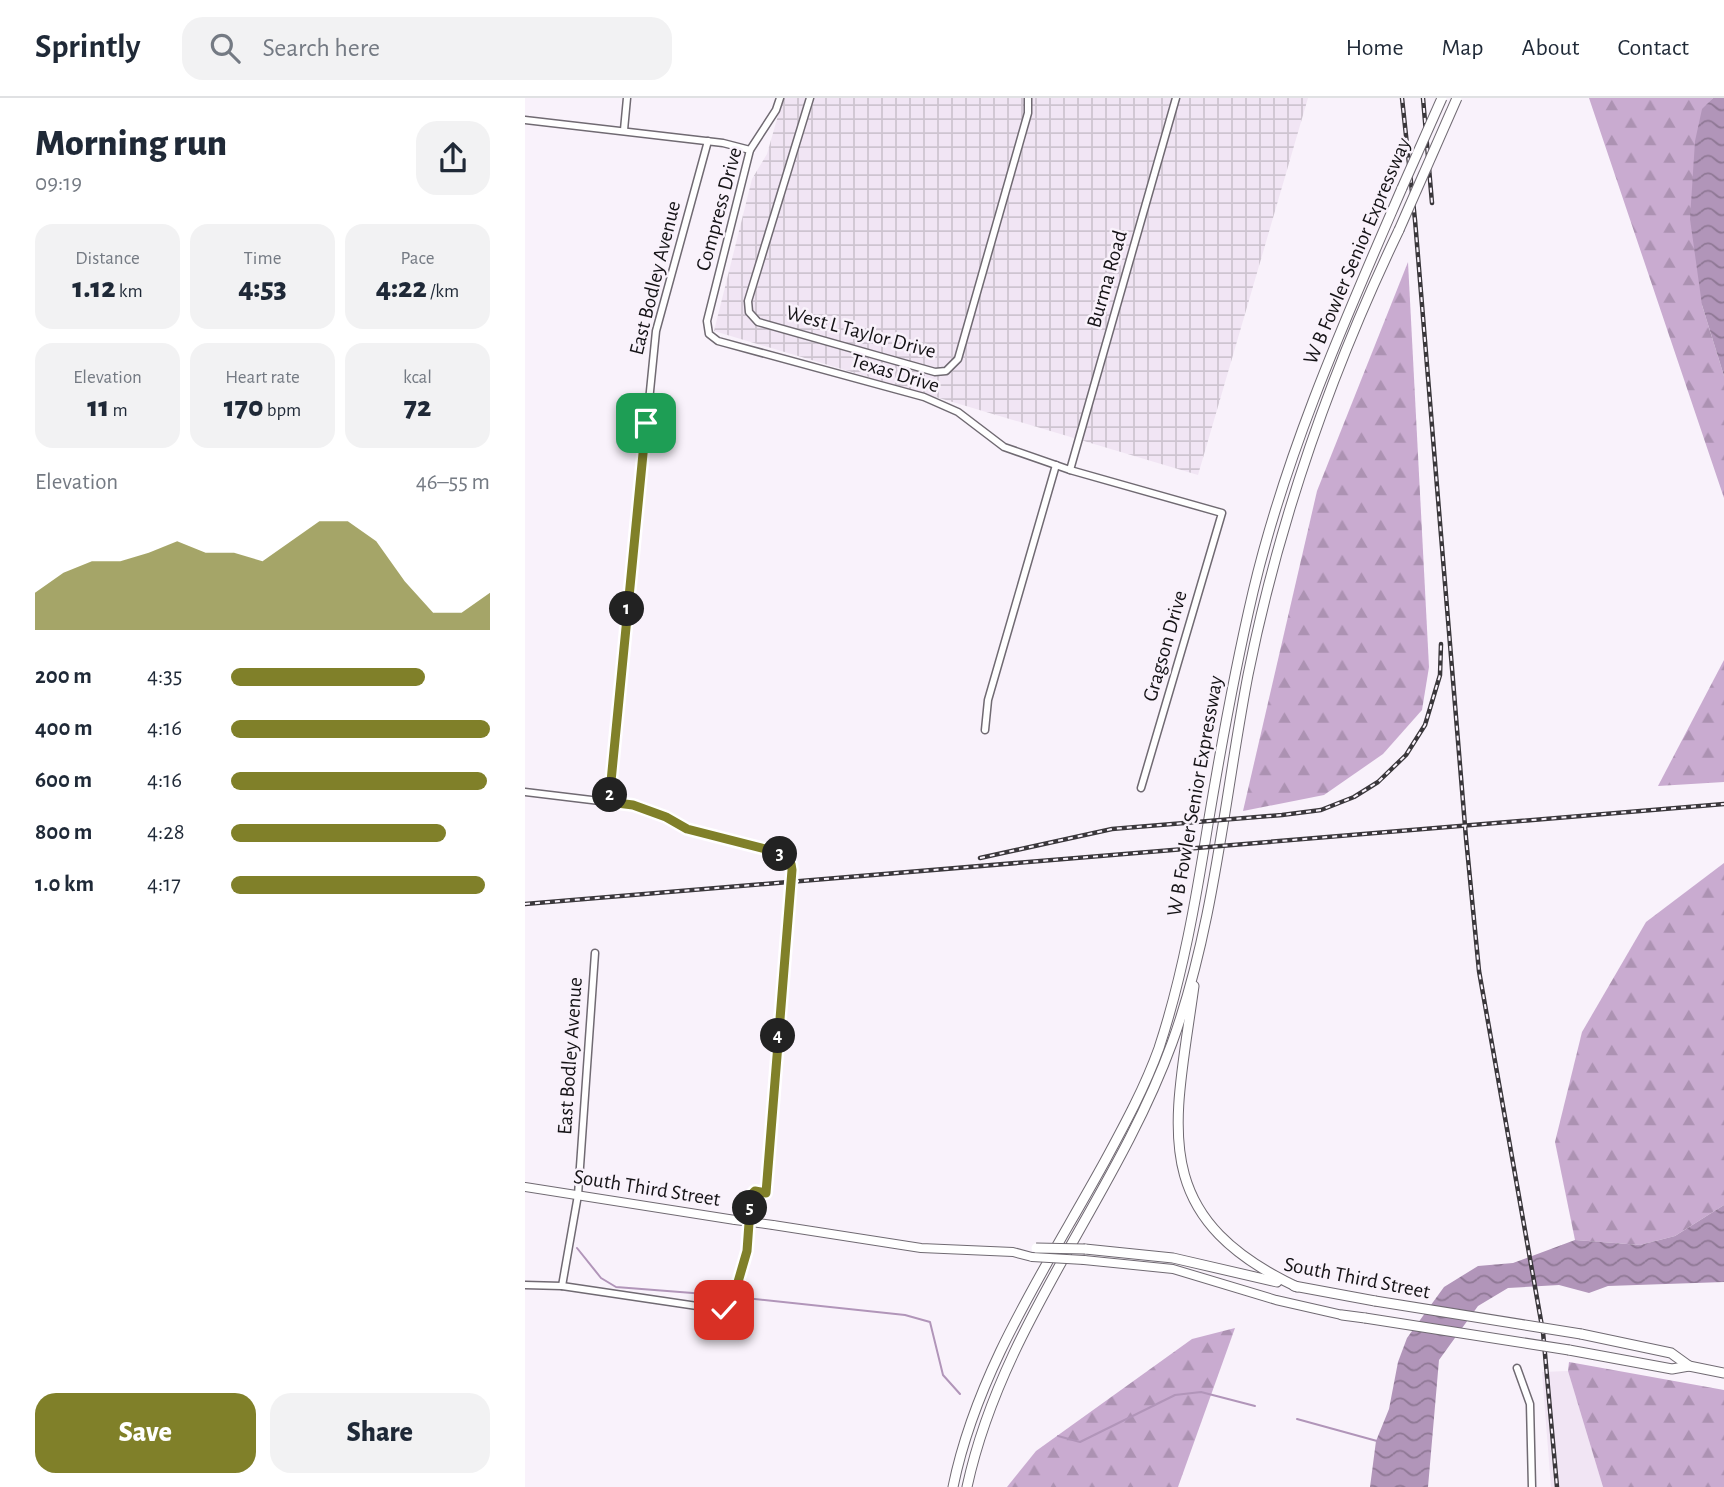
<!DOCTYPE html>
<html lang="en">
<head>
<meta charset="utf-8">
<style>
  body { margin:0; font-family:"Alegreya Sans",sans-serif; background:#f2f2f3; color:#1f2937; height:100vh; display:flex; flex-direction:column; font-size:26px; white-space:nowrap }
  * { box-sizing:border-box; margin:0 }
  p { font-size:23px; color:#747a83 }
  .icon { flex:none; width:38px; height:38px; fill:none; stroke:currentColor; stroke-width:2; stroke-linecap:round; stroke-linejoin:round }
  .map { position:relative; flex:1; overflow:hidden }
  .drawer { display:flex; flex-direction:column; background:#fff; width:525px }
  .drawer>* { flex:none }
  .pin { position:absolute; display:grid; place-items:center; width:60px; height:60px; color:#fff; margin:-30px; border-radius:14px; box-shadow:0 4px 10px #0006 }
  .km { position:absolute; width:35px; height:35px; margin:-18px; border-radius:50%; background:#222; color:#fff; font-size:19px; line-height:35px; text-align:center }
  .round { display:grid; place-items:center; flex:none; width:74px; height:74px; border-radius:21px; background:#f2f2f3 }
  .head { display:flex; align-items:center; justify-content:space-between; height:119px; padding:0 35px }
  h1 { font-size:38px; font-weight:800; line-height:52px }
  .metrics { display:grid; grid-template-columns:repeat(3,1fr); gap:10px; height:119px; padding:7px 35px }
  .metrics div { display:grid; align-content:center; border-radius:18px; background:#f2f2f3; text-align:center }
  .metrics b { font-size:30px; font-weight:800 }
  .metrics small { font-size:19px; font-weight:400 }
  .metrics p { font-size:19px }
  .chart { height:196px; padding:14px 35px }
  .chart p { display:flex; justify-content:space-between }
  .chart svg { width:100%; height:126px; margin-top:7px; fill:#808029; opacity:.7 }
  .button { display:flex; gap:14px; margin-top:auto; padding:14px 35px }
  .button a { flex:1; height:80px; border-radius:21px; background:#808029; color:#fff; font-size:28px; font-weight:800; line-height:80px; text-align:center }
  .button a+a { background:#f2f2f3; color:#1f2937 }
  ul { padding:0 35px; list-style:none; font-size:23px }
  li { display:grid; grid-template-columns:112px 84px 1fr; align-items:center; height:52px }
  li i { height:18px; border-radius:9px; background:#808029 }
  header { display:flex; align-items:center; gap:42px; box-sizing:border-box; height:98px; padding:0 35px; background:#fff; border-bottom:2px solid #e0e1e3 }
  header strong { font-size:33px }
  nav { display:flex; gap:38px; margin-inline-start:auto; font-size:24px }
  .search { width:490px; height:63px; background:#f2f2f3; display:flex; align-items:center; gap:18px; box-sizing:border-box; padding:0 24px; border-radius:21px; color:#747a83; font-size:26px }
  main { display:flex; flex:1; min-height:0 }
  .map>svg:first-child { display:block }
  .built { fill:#f1e5f4 }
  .industrial { fill:url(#industrial-grid) }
  .forest { fill:url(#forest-firs) }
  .water { fill:url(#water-waves) }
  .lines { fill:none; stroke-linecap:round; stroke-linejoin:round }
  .stream { stroke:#b195b9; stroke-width:2 }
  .minor-casing { stroke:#706a72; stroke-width:9 }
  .major-casing { stroke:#706a72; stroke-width:10 }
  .highway-casing { stroke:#706a72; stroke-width:11 }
  .minor { stroke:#fff; stroke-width:6 }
  .major { stroke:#fff; stroke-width:8 }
  .highway { stroke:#fff; stroke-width:9 }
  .rail-casing { stroke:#3a373b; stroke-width:4.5 }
  .rail { stroke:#f9f2fb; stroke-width:2; stroke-dasharray:5; stroke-linecap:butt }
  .major-bridge-casing { stroke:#706a72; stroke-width:10; stroke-linecap:butt }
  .highway-bridge-casing { stroke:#706a72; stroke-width:11; stroke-linecap:butt }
  .major-bridge { stroke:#fff; stroke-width:8 }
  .highway-bridge { stroke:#fff; stroke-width:9 }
  .route-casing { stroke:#fff; stroke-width:14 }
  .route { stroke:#808029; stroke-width:9 }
  .labels { text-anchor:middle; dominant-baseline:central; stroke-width:5; stroke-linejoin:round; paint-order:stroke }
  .street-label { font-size:21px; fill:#151316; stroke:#f9f2fb }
</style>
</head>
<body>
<header>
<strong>Sprintly</strong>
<div class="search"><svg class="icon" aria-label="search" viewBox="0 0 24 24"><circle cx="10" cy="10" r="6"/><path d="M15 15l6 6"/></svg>Search here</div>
<nav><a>Home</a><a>Map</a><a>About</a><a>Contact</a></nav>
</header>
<main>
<section class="drawer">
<div class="head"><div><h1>Morning run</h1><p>09:19</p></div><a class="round"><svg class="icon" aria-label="share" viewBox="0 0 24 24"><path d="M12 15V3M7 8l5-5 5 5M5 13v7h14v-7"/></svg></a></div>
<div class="metrics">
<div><p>Distance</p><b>1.12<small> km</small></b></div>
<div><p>Time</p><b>4:53</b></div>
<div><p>Pace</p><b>4:22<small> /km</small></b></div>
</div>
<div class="metrics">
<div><p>Elevation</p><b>11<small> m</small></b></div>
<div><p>Heart rate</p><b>170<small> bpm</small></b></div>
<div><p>kcal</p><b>72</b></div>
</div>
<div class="chart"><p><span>Elevation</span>46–55 m</p>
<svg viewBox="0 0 160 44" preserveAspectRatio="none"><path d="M0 44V31L10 24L20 20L30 20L40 17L50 13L60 17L70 17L80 20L90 13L100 6L110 6L120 13L130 27L140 38L150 38L160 31V44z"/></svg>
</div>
<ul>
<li><b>200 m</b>4:35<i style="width:75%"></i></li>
<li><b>400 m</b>4:16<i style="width:100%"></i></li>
<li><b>600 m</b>4:16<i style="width:99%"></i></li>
<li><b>800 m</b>4:28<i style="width:83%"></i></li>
<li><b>1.0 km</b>4:17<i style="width:98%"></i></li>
</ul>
<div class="button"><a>Save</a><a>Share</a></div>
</section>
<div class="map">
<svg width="1199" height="1389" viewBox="0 0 1199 1389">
  <defs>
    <pattern id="industrial-grid" width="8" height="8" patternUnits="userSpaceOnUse" patternTransform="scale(1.75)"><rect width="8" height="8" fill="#f1e5f4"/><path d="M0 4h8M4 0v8" fill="none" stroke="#cec4d0"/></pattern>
    <pattern id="forest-firs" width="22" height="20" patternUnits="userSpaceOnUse" patternTransform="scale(1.75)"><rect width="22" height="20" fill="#c9abd0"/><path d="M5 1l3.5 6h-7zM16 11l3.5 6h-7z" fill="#ac92b2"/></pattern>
    <pattern id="water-waves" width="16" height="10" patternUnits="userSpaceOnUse" patternTransform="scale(1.75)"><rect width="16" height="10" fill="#b195b9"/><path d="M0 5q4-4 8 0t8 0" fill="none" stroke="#8f7895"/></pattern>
  </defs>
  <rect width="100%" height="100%" fill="#f9f2fb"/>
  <path class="built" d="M 1043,1273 L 1078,1389 L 1026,1389 L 1017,1274 Z"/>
  <path class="industrial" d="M 258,0 L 783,0 L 673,377 L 189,233 L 227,81 L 242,56 Z"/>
  <g class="forest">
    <path d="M 1064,0 L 1188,0 L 1177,12 L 1177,207 L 1199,278 L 1199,400 Z"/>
    <path d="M 883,164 L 904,569 L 897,612 L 858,656 L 799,697 L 718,713 L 792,393 Z"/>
    <path d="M 1199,562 L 1199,684 L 1133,688 Z"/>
    <path d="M 1199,765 L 1199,1107 L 1150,1138 L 1115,1147 L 1050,1142 L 1030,1044 L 1057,934 L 1121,824 Z"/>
    <path d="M 710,1230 L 653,1389 L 482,1389 L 511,1353 L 667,1241 Z"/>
    <path d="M 1044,1264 L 1199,1292 L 1199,1389 L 1078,1389 L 1043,1273 Z"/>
  </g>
  <g class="water">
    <path d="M 1188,0 L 1199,0 L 1199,278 L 1177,207 L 1165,121 L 1170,43 L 1177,11 Z"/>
    <path d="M 1199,1107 L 1199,1184 L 1083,1188 L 1064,1195 L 1034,1187 L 983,1190 L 953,1208 L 914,1262 L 903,1389 L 845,1389 L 851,1343 L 864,1311 L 873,1264 L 882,1240 L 919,1189 L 953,1168 L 988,1165 L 1050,1142 L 1115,1147 L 1150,1138 Z"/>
  </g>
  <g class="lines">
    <g class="stream">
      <path d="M 52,1150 L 76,1180 L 91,1189 L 206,1198"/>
      <path d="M 211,1199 L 380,1217 L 405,1224 L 418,1277 L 435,1296"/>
      <path d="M 772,1321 L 852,1343"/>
      <path d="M 533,1338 L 555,1344 L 650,1297 L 676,1294 L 730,1308"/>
    </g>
    <g class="minor-casing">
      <g id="minor">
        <path d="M 255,0 L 251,12 L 225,52 L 182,223 L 184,236 L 193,243 L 399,299 L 433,314 L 479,349 L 545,372 L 697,415 L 616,690"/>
        <path d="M 285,0 L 223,203 L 224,214 L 233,224 L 410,274 L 421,273 L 433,261 L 503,15 L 503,0"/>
        <path d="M 0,22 L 198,45 L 225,52"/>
        <path d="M 99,32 L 102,0"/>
        <path d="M 545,372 L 651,0"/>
        <path d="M 460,632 L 463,602 L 531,367"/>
        <path d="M 0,694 L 108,707 L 141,719 L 162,731 L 252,754 L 266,766 L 267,772 L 241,1095 L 230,1093 L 226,1097 L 222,1152 L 207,1208 L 199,1212 L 37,1188 L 0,1187"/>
        <path d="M 84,704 L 131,233 L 183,43"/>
        <path d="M 37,1188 L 53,1097 L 70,855"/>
        <path d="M 992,1270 L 1005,1306 L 1007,1389"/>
      </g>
    </g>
    <g class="major-casing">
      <g id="major">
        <path d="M 0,1089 L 210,1122"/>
        <path d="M 248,1127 L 396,1150 L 488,1154 L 507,1159"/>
        <path d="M 559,1162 L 648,1171 L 751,1202 L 817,1217"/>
      </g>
    </g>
    <g class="highway-casing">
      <g id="highway">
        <path d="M 669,888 C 650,1027 620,1117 772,1189"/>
        <path d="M 560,1151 L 648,1160 L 752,1184"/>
        <path d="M 769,1188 L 850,1203"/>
        <path d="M 817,1217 L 840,1220"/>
        <path d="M 1056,1236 L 1146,1255 L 1164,1268"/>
        <path d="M 1044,1252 L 1147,1271 L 1164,1268 L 1199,1275"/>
        <path d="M 428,1389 C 452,1271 523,1167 580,1063 C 600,1026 620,989 634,950 C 658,877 671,801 683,726 C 696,648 710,571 728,494 C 761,354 820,222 877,90"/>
        <path d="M 442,1389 C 477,1226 591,1099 647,945 C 689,830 700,696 723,577 C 754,422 806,274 874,132"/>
      </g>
    </g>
    <use href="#minor" class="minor"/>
    <use href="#major" class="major"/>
    <use href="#highway" class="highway"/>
    <g class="rail-casing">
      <g id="rail">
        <path d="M 877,0 L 890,122 L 941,740 L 954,873 L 1018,1234 L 1032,1389"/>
        <path d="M 898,0 L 907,105"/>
        <path d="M 455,760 L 587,731 L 757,717 L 796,712 L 829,699 L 853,684 L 881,657 L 900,627 L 915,577 L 916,546"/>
        <path d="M 0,806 L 1199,706"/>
      </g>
    </g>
    <use href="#rail" class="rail"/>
    <g class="major-bridge-casing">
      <g id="major-bridge">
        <path d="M 210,1122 L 248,1127"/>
        <path d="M 507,1159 L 559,1162"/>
      </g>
    </g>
    <g class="highway-bridge-casing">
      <g id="highway-bridge">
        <path d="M 877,90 L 917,0"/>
        <path d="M 874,132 L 932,0"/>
        <path d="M 511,1150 L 560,1151"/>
        <path d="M 850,1203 L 1056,1236"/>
        <path d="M 840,1220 L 1044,1252"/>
      </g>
    </g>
    <use href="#major-bridge" class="major-bridge"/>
    <use href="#highway-bridge" class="highway-bridge"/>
  </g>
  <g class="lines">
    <g class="route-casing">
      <path id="route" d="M 121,325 L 84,704 L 108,707 L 141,719 L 162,731 L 252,754 L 266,766 L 267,772 L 241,1095 L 230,1093 L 226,1097 L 222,1153 L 206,1208 L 199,1212"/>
    </g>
    <use href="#route" class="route"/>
  </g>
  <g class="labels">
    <g class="street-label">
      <text transform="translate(194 111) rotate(-75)">Compress Drive</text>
      <text transform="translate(832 153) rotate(-67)">W B Fowler Senior Expressway</text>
      <text transform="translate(130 180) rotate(-76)">East Bodley Avenue</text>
      <text transform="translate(582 181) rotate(-74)">Burma Road</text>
      <text transform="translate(336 234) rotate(15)">West L Taylor Drive</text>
      <text transform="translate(370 275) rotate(17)">Texas Drive</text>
      <text transform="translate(640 548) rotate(-74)">Gragson Drive</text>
      <text transform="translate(670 698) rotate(-80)">W B Fowler Senior Expressway</text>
      <text transform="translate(45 958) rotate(-86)">East Bodley Avenue</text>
      <text transform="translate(122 1090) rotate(9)">South Third Street</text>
      <text transform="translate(832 1180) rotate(11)">South Third Street</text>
    </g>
  </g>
</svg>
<div class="pin" style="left:121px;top:325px;background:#1e9e55"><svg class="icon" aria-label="arrive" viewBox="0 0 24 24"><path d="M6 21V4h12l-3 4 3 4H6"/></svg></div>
<div class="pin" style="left:199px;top:1212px;background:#d93025"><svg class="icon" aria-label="check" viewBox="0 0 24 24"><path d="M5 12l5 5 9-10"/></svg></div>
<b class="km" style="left:102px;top:511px">1</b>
<b class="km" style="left:85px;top:697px">2</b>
<b class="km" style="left:255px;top:756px">3</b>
<b class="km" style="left:253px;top:938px">4</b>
<b class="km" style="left:225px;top:1110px">5</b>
</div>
</main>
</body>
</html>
